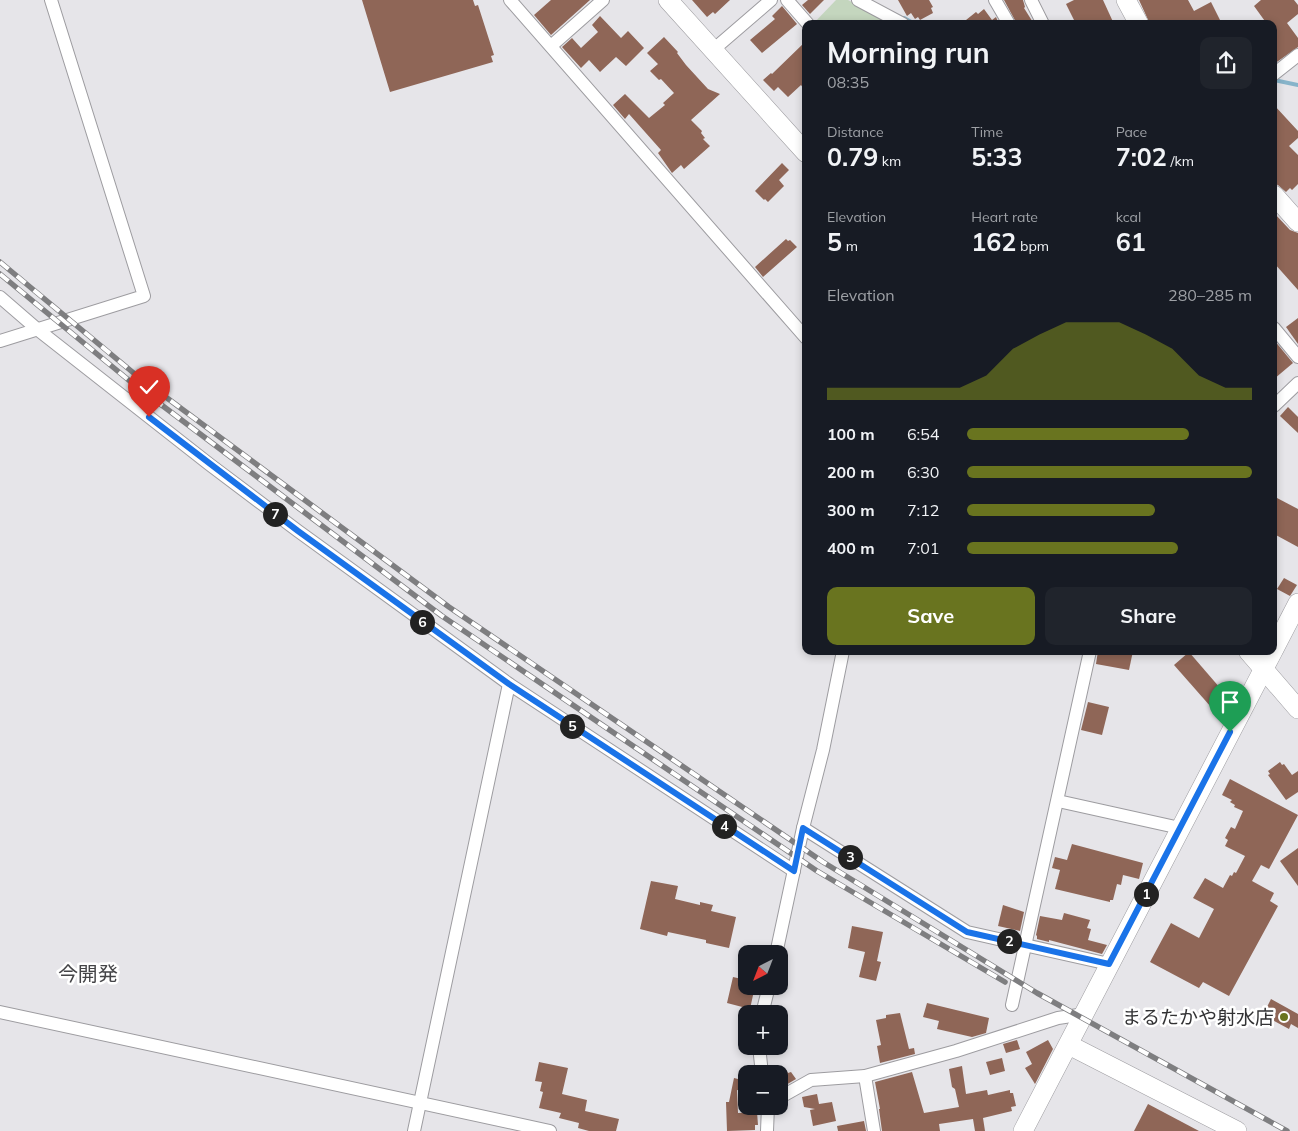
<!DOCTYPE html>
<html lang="en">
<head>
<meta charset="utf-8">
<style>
  body { margin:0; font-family:Mulish,"Noto Sans JP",sans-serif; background:#20242c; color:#f1f3f6; height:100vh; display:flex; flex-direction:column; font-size:19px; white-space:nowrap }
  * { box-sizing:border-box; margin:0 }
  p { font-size:16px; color:#9ea1a6 }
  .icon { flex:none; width:28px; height:28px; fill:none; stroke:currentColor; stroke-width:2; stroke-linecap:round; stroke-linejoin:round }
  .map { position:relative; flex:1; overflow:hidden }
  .side { position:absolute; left:802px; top:20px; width:475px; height:635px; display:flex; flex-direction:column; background:#171b24; border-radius:10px; box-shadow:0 2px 8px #0003 }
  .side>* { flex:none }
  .needle { width:32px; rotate:222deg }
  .tools { position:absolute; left:738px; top:945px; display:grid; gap:10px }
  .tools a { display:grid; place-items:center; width:50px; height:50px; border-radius:10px; background:#171b24; box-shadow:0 2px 8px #0003; font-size:25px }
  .pin { position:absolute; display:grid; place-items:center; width:42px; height:42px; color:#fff; margin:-51px -21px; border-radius:50% 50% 50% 0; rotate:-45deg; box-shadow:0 0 5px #0007 }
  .pin .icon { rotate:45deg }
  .km { position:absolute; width:25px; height:25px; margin:-12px; border-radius:50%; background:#222; color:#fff; font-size:14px; line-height:25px; text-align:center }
  .round { display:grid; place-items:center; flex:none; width:52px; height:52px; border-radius:10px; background:#20242c }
  .summary { display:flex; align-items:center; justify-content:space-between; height:85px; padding:0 25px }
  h1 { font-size:28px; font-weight:700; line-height:38px }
  .figures { display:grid; grid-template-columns:repeat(3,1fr); gap:8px; height:85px; padding:5px 25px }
  .figures div { display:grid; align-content:center }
  .figures b { font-size:25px; font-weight:700 }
  .figures small { font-size:14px; font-weight:400 }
  .figures p { font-size:14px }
  .chart { height:140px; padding:10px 25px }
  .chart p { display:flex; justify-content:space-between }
  .chart svg { width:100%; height:90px; margin-top:5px; fill:#69741f; opacity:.7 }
  .action { display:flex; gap:10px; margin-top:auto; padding:10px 25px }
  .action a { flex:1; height:58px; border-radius:10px; background:#69741f; color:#fff; font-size:20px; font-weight:700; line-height:58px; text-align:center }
  .action a+a { background:#20242c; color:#f1f3f6 }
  ul { padding:0 25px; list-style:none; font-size:16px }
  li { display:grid; grid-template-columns:80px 60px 1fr; align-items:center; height:38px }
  li i { height:12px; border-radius:6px; background:#69741f }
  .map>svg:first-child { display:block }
  .green { fill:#c4d6be }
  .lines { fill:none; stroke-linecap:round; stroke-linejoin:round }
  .stream { stroke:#87b4ca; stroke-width:4 }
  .building { fill:#8f6657 }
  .street-casing { stroke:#9d9ca0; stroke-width:14 }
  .secondary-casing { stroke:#9d9ca0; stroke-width:20 }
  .street { stroke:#fff; stroke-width:12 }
  .secondary { stroke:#fff; stroke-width:19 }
  .rail-casing { stroke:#7e7e80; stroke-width:5.5 }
  .rail { stroke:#fff; stroke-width:4; stroke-dasharray:11; stroke-linecap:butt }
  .route-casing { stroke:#fff; stroke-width:10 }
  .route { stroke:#1a73e8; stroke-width:6 }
  .poi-dot { fill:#69741f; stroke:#fff; stroke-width:2 }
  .labels { text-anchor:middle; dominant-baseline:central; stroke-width:5; stroke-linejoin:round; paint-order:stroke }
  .poi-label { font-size:19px; fill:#323234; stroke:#fff; text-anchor:end }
  .neighbourhood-label { font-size:20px; fill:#444447; stroke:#fff }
</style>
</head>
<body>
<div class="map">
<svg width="1298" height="1131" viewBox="0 0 1298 1131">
  <rect width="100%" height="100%" fill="#e6e5e9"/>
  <path class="green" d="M 836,0 L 848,0 L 895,24 L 813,24 Z"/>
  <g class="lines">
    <g class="stream">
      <path d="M 904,18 L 915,24"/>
      <path d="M 1274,80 L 1298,85"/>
    </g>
  </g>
  <g class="building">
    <path d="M 362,0 L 473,0 L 475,6 L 478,5 L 494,55 L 491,56 L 493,62 L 390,92 Z"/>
    <path d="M 551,0 L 590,0 L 551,35 L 534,15 Z"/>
    <path d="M 692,0 L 730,0 L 715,14 L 713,12 L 707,17 Z"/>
    <path d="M 808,0 L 824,0 L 810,14 L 802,5 Z"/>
    <path d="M 898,0 L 929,0 L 933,7 L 931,8 L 933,13 L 920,20 L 918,17 L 915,19 L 911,13 L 907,16 Z"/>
    <path d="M 1004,0 L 1023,0 L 1025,7 L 1024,8 L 1034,24 L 1017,24 Z"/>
    <path d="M 1074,0 L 1103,0 L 1114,24 L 1076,24 L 1066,4 Z"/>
    <path d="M 1139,0 L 1188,0 L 1194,11 L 1211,2 L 1222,24 L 1150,24 Z"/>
    <path d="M 1261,0 L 1294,0 L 1298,5 L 1298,14 L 1287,23 L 1298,38 L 1298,47 L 1274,64 L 1274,24 L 1267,24 L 1254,6 Z"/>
    <path d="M 782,6 L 797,24 L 762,53 L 750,40 L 775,19 L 772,16 Z"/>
    <path d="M 984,9 L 992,20 L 996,17 L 999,24 L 961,24 L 976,12 L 978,14 Z"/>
    <path d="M 600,16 L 621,38 L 628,31 L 644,48 L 626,66 L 616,57 L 600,72 L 589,60 L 581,68 L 562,47 L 572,38 L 581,48 L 598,32 L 592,25 Z"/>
    <path d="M 664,37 L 678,52 L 677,53 L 686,65 L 708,89 L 720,94 L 691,120 L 702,131 L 701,133 L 705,138 L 703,139 L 710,146 L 684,169 L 681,165 L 672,173 L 658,153 L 661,150 L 629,114 L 625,119 L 613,105 L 625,94 L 649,118 L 665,105 L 663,103 L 674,93 L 661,79 L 659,80 L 650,71 L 658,64 L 647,53 Z"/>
    <path d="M 806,41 L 806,92 L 801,85 L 788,97 L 778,87 L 774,91 L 763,80 L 771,73 L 772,74 Z"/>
    <path d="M 1274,105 L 1298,131 L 1298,138 L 1289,146 L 1298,155 L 1298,184 L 1292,190 L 1290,188 L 1286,192 L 1278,185 L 1274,184 Z"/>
    <path d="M 782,163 L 789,170 L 779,180 L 784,186 L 768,202 L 765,199 L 764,200 L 755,191 Z"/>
    <path d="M 1274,213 L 1290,230 L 1298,233 L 1298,290 L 1274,263 Z"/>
    <path d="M 786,239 L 788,241 L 790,240 L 797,247 L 763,277 L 755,267 Z"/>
    <path d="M 1298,318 L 1298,344 L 1286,327 Z"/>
    <path d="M 1274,340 L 1293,363 L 1274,379 Z"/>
    <path d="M 1288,407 L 1298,417 L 1298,433 L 1280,416 Z"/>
    <path d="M 1277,498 L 1298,509 L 1298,547 L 1274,534 L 1274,504 Z"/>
    <path d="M 1284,578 L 1297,585 L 1290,596 L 1277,589 Z"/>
    <path d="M 1098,651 L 1133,651 L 1129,670 L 1096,664 Z"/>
    <path d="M 1189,652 L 1233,703 L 1218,715 L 1174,665 Z"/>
    <path d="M 1088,702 L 1109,707 L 1102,735 L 1081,730 Z"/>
    <path d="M 1280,762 L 1282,765 L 1284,764 L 1292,775 L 1298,771 L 1298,792 L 1286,800 L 1268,775 L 1270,774 L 1268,771 Z"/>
    <path d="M 1230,779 L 1298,815 L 1269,869 L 1261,865 L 1252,881 L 1274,893 L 1270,901 L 1278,906 L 1229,996 L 1203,982 L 1199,988 L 1150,962 L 1171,923 L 1199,938 L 1214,909 L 1193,898 L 1205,878 L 1223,888 L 1230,875 L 1232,876 L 1234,872 L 1236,873 L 1245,856 L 1225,846 L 1228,840 L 1225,838 L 1231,827 L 1235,829 L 1243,811 L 1234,807 L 1235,805 L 1230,802 L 1232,800 L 1222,795 Z"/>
    <path d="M 1072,844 L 1143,863 L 1139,879 L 1123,875 L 1121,885 L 1117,884 L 1113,900 L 1110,900 L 1110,902 L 1055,889 L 1060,870 L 1052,868 L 1055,857 L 1067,860 Z"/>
    <path d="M 1298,848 L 1298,886 L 1280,861 Z"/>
    <path d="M 651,881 L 678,886 L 675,899 L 700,905 L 700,902 L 713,905 L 711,911 L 736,917 L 729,948 L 706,943 L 706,940 L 668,932 L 667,936 L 640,929 Z"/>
    <path d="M 1003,905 L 1024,912 L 1020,931 L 998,926 Z"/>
    <path d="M 1064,913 L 1090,920 L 1087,928 L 1091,929 L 1088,940 L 1107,945 L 1102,954 L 1049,940 L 1049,942 L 1037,939 L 1037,936 L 1036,935 L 1040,916 L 1062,920 Z"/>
    <path d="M 852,926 L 883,932 L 877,961 L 881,962 L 876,981 L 859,977 L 865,952 L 848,948 Z"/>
    <path d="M 733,977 L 746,980 L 746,986 L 755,986 L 750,1009 L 727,1003 Z"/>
    <path d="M 1271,999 L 1298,1014 L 1298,1028 L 1291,1024 L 1289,1029 L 1263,1015 Z"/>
    <path d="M 927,1003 L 989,1018 L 986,1033 L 972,1037 L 937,1029 L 939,1021 L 923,1017 Z"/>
    <path d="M 900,1013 L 909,1049 L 914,1048 L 915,1054 L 880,1063 L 877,1046 L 881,1045 L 876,1020 L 886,1018 L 886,1015 Z"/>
    <path d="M 1017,1040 L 1020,1049 L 1006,1053 L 1003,1044 Z"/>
    <path d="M 1048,1040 L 1053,1049 L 1035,1084 L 1025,1068 L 1032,1064 L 1026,1052 Z"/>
    <path d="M 1002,1058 L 1005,1071 L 990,1075 L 986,1062 Z"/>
    <path d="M 539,1062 L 568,1068 L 562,1094 L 587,1100 L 585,1111 L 619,1119 L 616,1131 L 589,1131 L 578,1128 L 579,1123 L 559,1118 L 561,1113 L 539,1108 L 543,1092 L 540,1091 L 542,1082 L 535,1081 Z"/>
    <path d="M 962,1066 L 966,1094 L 987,1090 L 988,1095 L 1010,1090 L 1010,1093 L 1013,1093 L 1016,1106 L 1011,1107 L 1012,1111 L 983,1118 L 985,1131 L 975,1131 L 973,1119 L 939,1124 L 940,1131 L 882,1131 L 879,1109 L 880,1109 L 875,1082 L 912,1072 L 924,1113 L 959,1107 L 955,1089 L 952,1087 L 949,1069 Z"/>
    <path d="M 786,1070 L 788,1073 L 791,1072 L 796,1079 L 779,1089 L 779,1074 Z"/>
    <path d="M 734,1078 L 746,1081 L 746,1092 L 737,1090 L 738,1113 L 757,1112 L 758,1125 L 755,1125 L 755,1130 L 727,1131 L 726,1102 L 729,1102 Z"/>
    <path d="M 817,1094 L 819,1104 L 832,1102 L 836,1121 L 813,1126 L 810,1110 L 815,1109 L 804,1107 L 802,1097 Z"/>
    <path d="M 1148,1104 L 1199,1131 L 1134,1131 Z"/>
    <path d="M 864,1121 L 866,1131 L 838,1131 L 837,1126 Z"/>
  </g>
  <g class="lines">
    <g class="street-casing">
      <g id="street">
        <path d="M 510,0 L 806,338"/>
        <path d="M 787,0 L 808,24"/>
        <path d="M 858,0 L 903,24"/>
        <path d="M 995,0 L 1009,24"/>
        <path d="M 1031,0 L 1043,24"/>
        <path d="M 551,46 L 603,0"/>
        <path d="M 713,50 L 771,0"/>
        <path d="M 1274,74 L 1298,55"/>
        <path d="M 0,297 L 37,329 L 209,464 L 298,531 L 509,684 L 794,871"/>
        <path d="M 1274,328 L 1298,357"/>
        <path d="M 0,341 L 144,296 L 51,0"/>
        <path d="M 1274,406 L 1298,383"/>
        <path d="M 1058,801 L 1180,828"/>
        <path d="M 803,828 L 967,932 L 1109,964"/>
        <path d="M 776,954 L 803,828 L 823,750 L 843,651"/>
        <path d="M 1012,1005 L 1090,651"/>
        <path d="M 0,1012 L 550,1131"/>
        <path d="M 762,1014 L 769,986"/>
        <path d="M 759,1046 L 762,1074"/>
        <path d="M 865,1076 L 874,1131"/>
        <path d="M 779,1098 L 811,1080 L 865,1076 L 956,1051 L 1058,1018 L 1085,1014"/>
        <path d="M 414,1131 L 509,684"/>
        <path d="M 767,1131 L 768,1106"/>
      </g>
    </g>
    <g class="secondary-casing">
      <g id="secondary">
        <path d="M 668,0 L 806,153"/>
        <path d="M 1126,0 L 1139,24"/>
        <path d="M 1274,195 L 1298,222"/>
        <path d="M 1274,649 L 1298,603"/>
        <path d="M 1248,651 L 1298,709"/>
        <path d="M 1069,1045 L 1237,1131"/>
        <path d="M 1023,1131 L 1273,651"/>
      </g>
    </g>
    <use href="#street" class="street"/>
    <use href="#secondary" class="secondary"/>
    <g class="rail-casing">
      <g id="rail">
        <path d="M 0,262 L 136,375 L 449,607 L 823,862 L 1037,993 L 1287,1131"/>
        <path d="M 0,274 L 131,382 L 442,616 L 817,871 L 1005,982"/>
      </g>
    </g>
    <use href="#rail" class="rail"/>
  </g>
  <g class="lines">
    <g class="route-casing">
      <path id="route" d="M 149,417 L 298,531 L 509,684 L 794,871 L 803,828 L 967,932 L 1109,964 L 1230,732"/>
    </g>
    <use href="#route" class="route"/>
  </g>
  <circle class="poi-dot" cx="1284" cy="1017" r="5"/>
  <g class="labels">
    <g class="poi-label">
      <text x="1274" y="1017">まるたかや射水店</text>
    </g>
    <g class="neighbourhood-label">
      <text x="88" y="973">今開発</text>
    </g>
  </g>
</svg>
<div class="tools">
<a><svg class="needle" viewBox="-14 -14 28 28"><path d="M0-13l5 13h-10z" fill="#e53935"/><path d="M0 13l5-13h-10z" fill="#9ea1a6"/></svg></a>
<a>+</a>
<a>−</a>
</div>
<div class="pin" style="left:1230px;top:732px;background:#1e9e55"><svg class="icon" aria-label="arrive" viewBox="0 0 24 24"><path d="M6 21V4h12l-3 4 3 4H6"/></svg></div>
<div class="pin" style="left:149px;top:417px;background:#d93025"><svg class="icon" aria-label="check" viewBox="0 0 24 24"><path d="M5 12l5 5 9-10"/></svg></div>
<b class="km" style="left:1146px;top:894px">1</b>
<b class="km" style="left:1009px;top:941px">2</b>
<b class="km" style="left:850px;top:857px">3</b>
<b class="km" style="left:724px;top:826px">4</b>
<b class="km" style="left:572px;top:726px">5</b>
<b class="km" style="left:422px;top:622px">6</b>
<b class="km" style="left:275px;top:514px">7</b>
<section class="side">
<div class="summary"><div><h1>Morning run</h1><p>08:35</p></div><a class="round"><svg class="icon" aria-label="share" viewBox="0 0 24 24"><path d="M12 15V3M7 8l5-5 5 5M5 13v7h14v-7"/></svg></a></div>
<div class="figures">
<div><p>Distance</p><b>0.79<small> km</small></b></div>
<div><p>Time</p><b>5:33</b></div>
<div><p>Pace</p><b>7:02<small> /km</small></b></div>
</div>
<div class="figures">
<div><p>Elevation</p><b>5<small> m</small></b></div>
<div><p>Heart rate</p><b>162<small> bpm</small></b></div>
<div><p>kcal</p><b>61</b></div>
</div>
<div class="chart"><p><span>Elevation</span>280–285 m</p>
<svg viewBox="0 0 160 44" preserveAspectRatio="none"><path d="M0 44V38L10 38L20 38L30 38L40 38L50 38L60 32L70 19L80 12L90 6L100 6L110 6L120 12L130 19L140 32L150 38L160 38V44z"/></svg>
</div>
<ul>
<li><b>100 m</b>6:54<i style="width:78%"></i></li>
<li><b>200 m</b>6:30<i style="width:100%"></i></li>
<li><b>300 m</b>7:12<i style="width:66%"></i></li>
<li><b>400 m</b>7:01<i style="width:74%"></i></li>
</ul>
<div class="action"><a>Save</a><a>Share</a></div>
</section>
</div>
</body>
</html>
